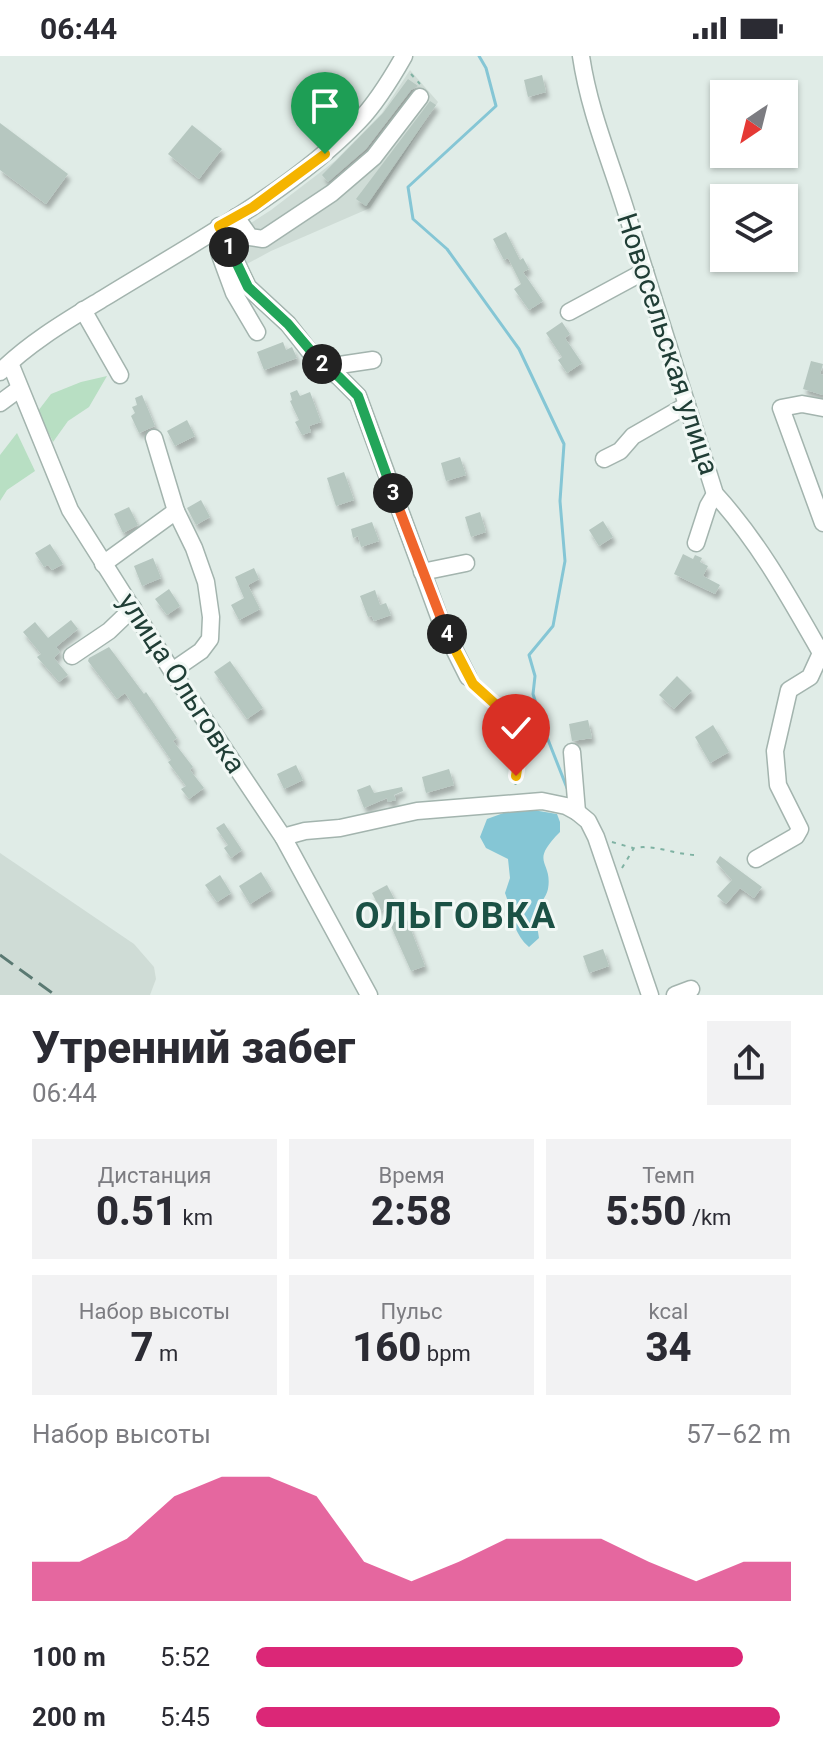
<!DOCTYPE html>
<html lang="ru">
<head>
<meta charset="utf-8">
<style>
  body { margin:0; font-family:Roboto,sans-serif; background:#f2f2f3; color:#2b2b33; height:100vh; display:flex; flex-direction:column; font-size:30px; white-space:nowrap }
  * { box-sizing:border-box; margin:0 }
  p { font-size:26px; color:#7c7c81 }
  .icon { flex:none; width:44px; height:44px; fill:none; stroke:currentColor; stroke-width:2; stroke-linecap:round; stroke-linejoin:round }
  .map { position:relative; height:939px; overflow:hidden }
  .side { display:flex; flex-direction:column; background:#fff; flex:1 }
  .side>* { flex:none }
  .needle { width:52px; rotate:215deg }
  .fabs { position:absolute; left:710px; top:24px; display:grid; gap:16px }
  .fabs a { display:grid; place-items:center; width:88px; height:88px; border-radius:0px; background:#fff; box-shadow:0 2px 6px #0004; font-size:40px }
  .pin { position:absolute; display:grid; place-items:center; width:68px; height:68px; color:#fff; margin:-82px -34px; border-radius:50% 50% 50% 0; rotate:-45deg; box-shadow:0 0 8px #0007 }
  .pin .icon { rotate:45deg }
  .km { position:absolute; width:40px; height:40px; margin:-20px; border-radius:50%; background:#222; color:#fff; font-size:22px; line-height:40px; text-align:center }
  .round { display:grid; place-items:center; flex:none; width:84px; height:84px; border-radius:0px; background:#f2f2f3 }
  .overview { display:flex; align-items:center; justify-content:space-between; height:136px; padding:0 32px }
  h1 { font-size:44px; font-weight:800; line-height:60px }
  .metrics { display:grid; grid-template-columns:repeat(3,1fr); gap:12px; height:136px; padding:8px 32px }
  .metrics div { display:grid; align-content:center; border-radius:0px; background:#f2f2f3; text-align:center }
  .metrics b { font-size:40px; font-weight:800 }
  .metrics small { font-size:22px; font-weight:400 }
  .metrics p { font-size:22px }
  .chart { height:224px; padding:16px 32px }
  .chart p { display:flex; justify-content:space-between }
  .chart svg { width:100%; height:144px; margin-top:8px; fill:#db2777; opacity:.7 }
  ul { padding:0 32px; list-style:none; font-size:26px }
  li { display:grid; grid-template-columns:128px 96px 1fr; align-items:center; height:60px }
  li i { height:20px; border-radius:10px; background:#db2777 }
  .status { display:flex; justify-content:space-between; align-items:center; height:56px; padding:0 40px; background:#fff; direction:ltr }
  .status svg { height:22px; fill:currentColor }
  .map>svg:first-child { display:block }
  .built { fill:#cfdcd6 }
  .green { fill:#b8dfc3 }
  .water { fill:#85c6d5 }
  .lines { fill:none; stroke-linecap:round; stroke-linejoin:round }
  .stream { stroke:#85c6d5; stroke-width:3 }
  .building { fill:#b6c7c0; filter:url(#shadow) }
  .minor-casing { stroke:#a3b4ae; stroke-width:19 }
  .path { stroke:#7fb2a3; stroke-width:2; stroke-dasharray:4 6; stroke-linecap:butt }
  .minor { stroke:#fff; stroke-width:16 }
  .rail { stroke:#5a7972; stroke-width:3; stroke-dasharray:16 8; stroke-linecap:butt }
  .split-1-casing { stroke:#fff; stroke-width:16 }
  .split-2-casing { stroke:#fff; stroke-width:16 }
  .split-3-casing { stroke:#fff; stroke-width:16 }
  .split-4-casing { stroke:#fff; stroke-width:16 }
  .split-5-casing { stroke:#fff; stroke-width:16 }
  .split-1 { stroke:#f5b400; stroke-width:10 }
  .split-2 { stroke:#22a559; stroke-width:10 }
  .split-3 { stroke:#22a559; stroke-width:10 }
  .split-4 { stroke:#f0652b; stroke-width:10 }
  .split-5 { stroke:#f5b400; stroke-width:10 }
  .labels { text-anchor:middle; dominant-baseline:central; stroke-width:6; stroke-linejoin:round; paint-order:stroke }
  .street-label { font-size:28px; fill:#203e36; stroke:#f1f8f5 }
  .district-label { font-size:36px; font-weight:bold; letter-spacing:2px; fill:#1b5145; stroke:#f1f8f5 }
</style>
</head>
<body>
<div class="status"><b>06:44</b><svg viewBox="0 0 49 12"><path d="M0 12V9h3v3zM5 12V6h3v6zM10 12V3h3v9zM15 12V0h3v12zM26 1h20v11H26zM47 4h2v5h-2z"/></svg></div>
<div class="map">
<svg width="823" height="939" viewBox="0 0 823 939">
  <defs>
    <filter id="shadow"><feDropShadow dx="3" dy="5.5" stdDeviation="2" flood-color="#0004"/></filter>
  </defs>
  <rect width="100%" height="100%" fill="#e0ece7"/>
  <g class="built">
    <path d="M 410,14 L 438,46 L 370,152 L 271,195 L 245,209 L 229,181 L 271,154 L 335,105 L 382,57 Z"/>
    <path d="M 0,797 L 134,888 L 154,911 L 156,923 L 150,939 L 0,939 Z"/>
  </g>
  <g class="green">
    <path d="M 107,320 L 89,351 L 68,365 L 53,386 L 38,355 L 51,338 L 81,326 Z"/>
    <path d="M 17,377 L 35,415 L 7,434 L 0,445 L 0,399 Z"/>
  </g>
  <path class="water" d="M 533,754 L 557,758 L 560,766 L 560,776 C 528,808 553,804 548,833 C 546,842 539,848 537,856 C 535,863 538,874 539,882 L 529,891 C 512,876 513,858 505,837 L 510,822 L 508,803 L 486,792 L 480,781 L 487,763 L 509,755 Z"/>
  <g class="lines">
    <path class="stream" d="M 479,0 L 486,12 L 496,50 L 408,131 L 413,163 L 447,193 L 519,293 L 564,388 L 560,445 L 565,505 L 553,570 L 529,599 L 535,620 L 533,638 L 545,676 L 567,732"/>
  </g>
  <g class="building">
    <path d="M 542,19 L 546,36 L 528,41 L 524,24 Z"/>
    <path d="M 408,23 L 418,30 L 411,34 L 366,93 L 328,126 L 322,119 L 383,57 Z"/>
    <path d="M 430,45 L 436,49 L 366,150 L 356,143 Z"/>
    <path d="M 0,67 L 68,118 L 46,148 L 0,114 Z"/>
    <path d="M 192,69 L 222,93 L 199,123 L 168,98 Z"/>
    <path d="M 506,176 L 520,204 L 523,202 L 529,213 L 523,216 L 543,245 L 529,254 L 514,233 L 521,228 L 508,202 L 504,204 L 493,183 Z"/>
    <path d="M 562,266 L 570,278 L 565,282 L 582,307 L 567,317 L 558,304 L 562,301 L 546,277 Z"/>
    <path d="M 283,286 L 286,294 L 292,291 L 297,302 L 264,314 L 257,296 Z"/>
    <path d="M 811,305 L 823,308 L 820,318 L 823,319 L 823,339 L 803,333 Z"/>
    <path d="M 297,334 L 300,340 L 310,336 L 321,366 L 309,370 L 311,376 L 302,379 L 295,366 L 299,364 L 290,345 L 292,344 L 290,337 Z"/>
    <path d="M 142,339 L 155,370 L 139,377 L 131,360 L 135,357 L 132,351 L 137,349 L 135,342 Z"/>
    <path d="M 187,364 L 195,380 L 175,390 L 167,375 Z"/>
    <path d="M 460,401 L 466,419 L 446,425 L 441,407 Z"/>
    <path d="M 344,416 L 354,444 L 336,450 L 327,422 Z"/>
    <path d="M 201,444 L 210,461 L 196,469 L 187,452 Z"/>
    <path d="M 129,451 L 138,469 L 123,477 L 114,458 Z"/>
    <path d="M 480,456 L 486,476 L 471,481 L 465,461 Z"/>
    <path d="M 603,465 L 613,481 L 599,490 L 589,474 Z"/>
    <path d="M 372,466 L 379,485 L 361,491 L 358,480 L 353,482 L 351,473 Z"/>
    <path d="M 50,488 L 63,508 L 52,514 L 48,509 L 44,511 L 35,497 Z"/>
    <path d="M 683,498 L 693,503 L 695,499 L 702,502 L 700,506 L 708,510 L 703,520 L 720,529 L 715,538 L 674,518 Z"/>
    <path d="M 153,502 L 161,522 L 142,530 L 134,510 Z"/>
    <path d="M 254,512 L 259,523 L 248,529 L 260,553 L 239,564 L 231,549 L 244,542 L 235,521 Z"/>
    <path d="M 169,533 L 180,550 L 167,559 L 155,543 Z"/>
    <path d="M 375,534 L 380,549 L 386,547 L 391,559 L 374,565 L 372,560 L 368,561 L 360,540 Z"/>
    <path d="M 71,564 L 78,573 L 56,591 L 60,596 L 54,602 L 68,619 L 59,626 L 37,601 L 41,598 L 23,576 L 35,566 L 48,582 Z"/>
    <path d="M 109,591 L 144,638 L 146,636 L 177,682 L 173,685 L 193,711 L 190,714 L 204,732 L 189,743 L 181,733 L 186,730 L 168,706 L 171,704 L 125,637 L 117,643 L 88,605 L 89,602 Z"/>
    <path d="M 230,605 L 263,652 L 247,663 L 214,616 Z"/>
    <path d="M 677,620 L 692,635 L 674,653 L 659,639 Z"/>
    <path d="M 588,664 L 592,682 L 572,685 L 569,668 Z"/>
    <path d="M 713,669 L 729,696 L 710,707 L 695,681 Z"/>
    <path d="M 296,709 L 303,724 L 284,733 L 277,718 Z"/>
    <path d="M 449,713 L 454,729 L 426,737 L 422,721 Z"/>
    <path d="M 370,729 L 374,737 L 402,731 L 403,735 L 394,739 L 396,744 L 388,746 L 387,742 L 364,752 L 357,734 Z"/>
    <path d="M 224,767 L 242,794 L 231,802 L 224,792 L 228,789 L 216,772 Z"/>
    <path d="M 720,800 L 762,831 L 754,842 L 740,832 L 726,848 L 717,840 L 732,824 L 716,806 Z"/>
    <path d="M 261,816 L 272,834 L 250,848 L 239,830 Z"/>
    <path d="M 220,819 L 231,837 L 217,846 L 205,829 Z"/>
    <path d="M 387,829 L 396,846 L 381,855 L 372,837 Z"/>
    <path d="M 406,861 L 425,910 L 411,915 L 390,868 Z"/>
    <path d="M 603,893 L 609,910 L 589,917 L 583,900 Z"/>
  </g>
  <g class="lines">
    <g class="minor-casing">
      <g id="minor">
        <path d="M 581,0 C 589,54 609,101 625,152 C 655,248 685,343 715,438 C 759,486 789,541 821,597 L 810,621 L 789,634 L 775,695 L 778,729 L 800,773 L 796,780 L 756,803"/>
        <path d="M 236,161 L 250,181 L 263,183 L 332,137 L 374,101 L 420,41"/>
        <path d="M 219,170 L 248,231 L 288,268 L 317,305 L 339,321 L 358,340 L 442,569 L 468,621"/>
        <path d="M 226,184 L 220,199 L 234,237 L 257,276"/>
        <path d="M 83,254 L 120,319"/>
        <path d="M 569,256 L 645,215"/>
        <path d="M 10,307 L 70,454 L 172,615 L 283,781 L 369,939"/>
        <path d="M 326,311 L 373,304"/>
        <path d="M 0,316 C 30,286 68,264 104,242 C 188,190 291,136 359,65 C 377,46 391,23 404,0"/>
        <path d="M 0,347 L 19,333"/>
        <path d="M 823,352 L 802,348 L 781,352 L 823,467"/>
        <path d="M 154,382 L 176,455 L 194,492 L 206,526 L 211,561 L 210,583 L 201,595 L 172,615"/>
        <path d="M 604,403 L 620,395 L 633,380 L 687,349"/>
        <path d="M 696,487 L 708,450 L 715,438"/>
        <path d="M 103,508 L 176,455"/>
        <path d="M 422,516 L 466,507"/>
        <path d="M 72,600 L 109,575 L 133,552"/>
        <path d="M 572,696 L 577,756"/>
        <path d="M 283,781 L 305,775 L 340,772 L 417,755 L 542,745 L 566,750 L 577,756 L 588,765 L 596,781 L 650,939"/>
        <path d="M 675,939 L 691,933"/>
      </g>
    </g>
    <g class="path">
      <path d="M 411,18 L 420,28"/>
      <path d="M 476,631 L 505,657 L 520,693 L 515,732"/>
      <path d="M 612,786 L 633,792"/>
      <path d="M 622,812 L 634,792 C 654,788 676,799 697,799"/>
    </g>
    <use href="#minor" class="minor"/>
    <path class="rail" d="M 0,899 L 55,939"/>
  </g>
  <g class="lines">
    <g class="split-1-casing">
      <path id="split-1" d="M 229,191 L 219,170 L 253,151 L 325,98"/>
    </g>
    <g class="split-2-casing">
      <path id="split-2" d="M 229,191 L 248,231 L 288,268 L 322,308"/>
    </g>
    <g class="split-3-casing">
      <path id="split-3" d="M 322,308 L 339,321 L 358,340 L 393,437"/>
    </g>
    <g class="split-4-casing">
      <path id="split-4" d="M 393,437 L 447,578"/>
    </g>
    <g class="split-5-casing">
      <path id="split-5" d="M 447,578 L 473,628 L 505,657 L 520,693 L 516,720"/>
    </g>
    <use href="#split-1" class="split-1"/>
    <use href="#split-2" class="split-2"/>
    <use href="#split-3" class="split-3"/>
    <use href="#split-4" class="split-4"/>
    <use href="#split-5" class="split-5"/>
  </g>
  <g class="labels">
    <g class="street-label">
      <text transform="translate(668 288) rotate(72)">Новосельская улица</text>
      <text transform="translate(182 627) rotate(57)">улица Ольговка</text>
    </g>
    <g class="district-label">
      <text x="456" y="860">ОЛЬГОВКА</text>
    </g>
  </g>
</svg>
<div class="fabs">
<a><svg class="needle" viewBox="-14 -14 28 28"><path d="M0-13l5 13h-10z" fill="#e53935"/><path d="M0 13l5-13h-10z" fill="#7c7c81"/></svg></a>
<a><svg class="icon" aria-label="layers" viewBox="0 0 24 24"><path d="M12 4l9 5-9 5-9-5zM3 14l9 5 9-5"/></svg></a>
</div>
<div class="pin" style="left:325px;top:98px;background:#1e9e55"><svg class="icon" aria-label="arrive" viewBox="0 0 24 24"><path d="M6 21V4h12l-3 4 3 4H6"/></svg></div>
<div class="pin" style="left:516px;top:720px;background:#d93025"><svg class="icon" aria-label="check" viewBox="0 0 24 24"><path d="M5 12l5 5 9-10"/></svg></div>
<b class="km" style="left:229px;top:191px">1</b>
<b class="km" style="left:322px;top:308px">2</b>
<b class="km" style="left:393px;top:437px">3</b>
<b class="km" style="left:447px;top:578px">4</b>
</div>
<section class="side">
<div class="overview"><div><h1>Утренний забег</h1><p>06:44</p></div><a class="round"><svg class="icon" aria-label="share" viewBox="0 0 24 24"><path d="M12 15V3M7 8l5-5 5 5M5 13v7h14v-7"/></svg></a></div>
<div class="metrics">
<div><p>Дистанция</p><b>0.51<small> km</small></b></div>
<div><p>Время</p><b>2:58</b></div>
<div><p>Темп</p><b>5:50<small> /km</small></b></div>
</div>
<div class="metrics">
<div><p>Набор высоты</p><b>7<small> m</small></b></div>
<div><p>Пульс</p><b>160<small> bpm</small></b></div>
<div><p>kcal</p><b>34</b></div>
</div>
<div class="chart"><p><span>Набор высоты</span>57–62 m</p>
<svg viewBox="0 0 160 44" preserveAspectRatio="none"><path d="M0 44V32L10 32L20 25L30 12L40 6L50 6L60 12L70 32L80 38L90 32L100 25L110 25L120 25L130 32L140 38L150 32L160 32V44z"/></svg>
</div>
<ul>
<li><b>100 m</b>5:52<i style="width:91%"></i></li>
<li><b>200 m</b>5:45<i style="width:98%"></i></li>
</ul>
</section>
</body>
</html>
